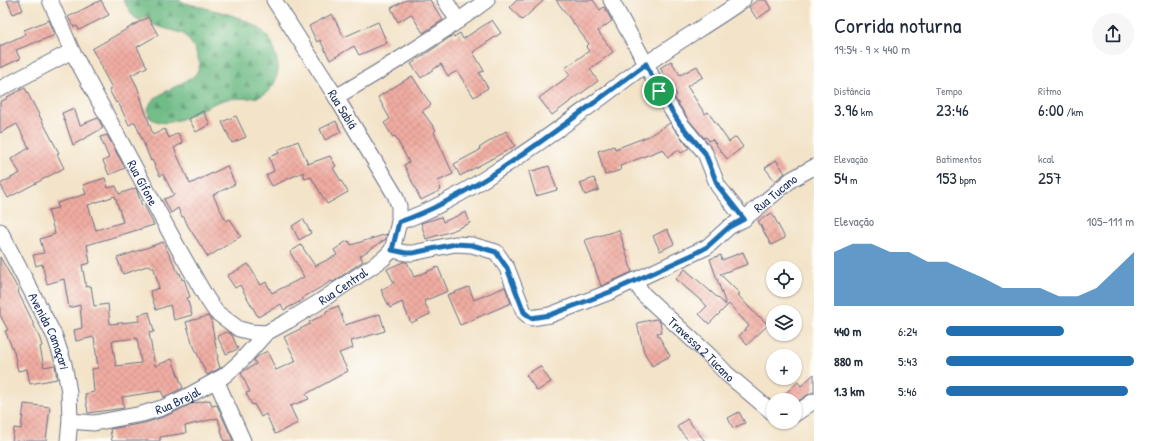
<!DOCTYPE html>
<html lang="pt">
<head>
<meta charset="utf-8">
<style>
  body { margin:0; font-family:"Patrick Hand",sans-serif; background:#f6f6f7; color:#1f2937; height:100vh; display:flex; flex-direction:column; font-size:15px; white-space:nowrap }
  * { box-sizing:border-box; margin:0 }
  p { font-size:13px; color:#747a83 }
  .icon { flex:none; width:22px; height:22px; fill:none; stroke:currentColor; stroke-width:2; stroke-linecap:round; stroke-linejoin:round }
  .map { position:relative; flex:1; overflow:hidden }
  .details { display:flex; flex-direction:column; background:#fff; width:340px }
  .details>* { flex:none }
  .tools { position:absolute; left:766px; top:261px; display:grid; gap:8px }
  .tools a { display:grid; place-items:center; width:36px; height:36px; border-radius:50%; background:#fff; box-shadow:0 1px 3px #0004; font-size:20px }
  .pin { position:absolute; display:grid; place-items:center; width:34px; height:34px; color:#fff; margin:-17px; border:2px solid #fff; border-radius:50%; box-shadow:0 1px 4px #0007 }
  .round { display:grid; place-items:center; flex:none; width:42px; height:42px; border-radius:21px; background:#f6f6f7 }
  .headline { display:flex; align-items:center; justify-content:space-between; height:68px; padding:0 20px }
  h1 { font-size:22px; font-weight:600; line-height:30px }
  .stats { display:grid; grid-template-columns:repeat(3,1fr); gap:6px; height:68px; padding:4px 20px }
  .stats div { display:grid; align-content:center }
  .stats b { font-size:17px; font-weight:600 }
  .stats small { font-size:11px; font-weight:400 }
  .stats p { font-size:11px }
  .chart { height:112px; padding:8px 20px }
  .chart p { display:flex; justify-content:space-between }
  .chart svg { width:100%; height:72px; margin-top:4px; fill:#1f6fb2; opacity:.7 }
  ul { padding:0 20px; list-style:none; font-size:13px }
  li { display:grid; grid-template-columns:64px 48px 1fr; align-items:center; height:30px }
  li i { height:10px; border-radius:5px; background:#1f6fb2 }
  main { display:flex; flex:1; min-height:0 }
  .map>svg:first-child { display:block }
  .forest { fill:url(#forest-firs); stroke:#457672 }
  .building { fill:url(#building-cross-hatch); fill-rule:evenodd }
  .lines { fill:none; stroke-linecap:round; stroke-linejoin:round }
  .minor-casing { stroke:#676e83; stroke-width:17 }
  .minor { stroke:#fff; stroke-width:15 }
  .route-casing { stroke:#fff; stroke-width:8 }
  .route { stroke:#1f6fb2; stroke-width:5 }
  .labels { text-anchor:middle; dominant-baseline:central; stroke-width:4; stroke-linejoin:round; paint-order:stroke }
  .street-label { font-size:13px; fill:#1b2f5e; stroke:#fdfcf7 }
</style>
</head>
<body>
<main>
<div class="map">
<svg width="814" height="441" viewBox="0 0 814 441">
  <defs>
    <pattern id="forest-firs" width="22" height="20" patternUnits="userSpaceOnUse"><rect width="22" height="20" fill="#6fbc86"/><path d="M5 1l3.5 6h-7zM16 11l3.5 6h-7z" fill="#5a9971"/></pattern>
    <pattern id="building-cross-hatch" width="8" height="8" patternUnits="userSpaceOnUse"><rect width="8" height="8" fill="#f0aca1"/><path d="M0 0l8 8M0 8l8-8" fill="none" stroke="#cd948d"/></pattern>
  </defs>
  <rect width="100%" height="100%" fill="#fdfcf7"/>
  <filter id="ink" filterUnits="userSpaceOnUse"><feTurbulence type="fractalNoise" baseFrequency=".025" numOctaves="2"/><feDisplacementMap in="SourceGraphic" scale="8" xChannelSelector="R" yChannelSelector="G"/><feConvolveMatrix kernelMatrix="1 2 1 2 8 2 1 2 1" color-interpolation-filters="sRGB"/></filter>
  <filter id="wash" filterUnits="userSpaceOnUse"><feTurbulence type="fractalNoise" baseFrequency=".012" numOctaves="4" result="noise"/><feDisplacementMap in="SourceGraphic" scale="16" xChannelSelector="R" yChannelSelector="G"/><feGaussianBlur stdDeviation="0.9" result="paint"/><feColorMatrix in="noise" values="0 0 0 0 0 0 0 0 0 0 0 0 0 0 0 0 0 1.4 0 .05"/><feComposite in="paint" operator="in"/></filter>
  <g filter="url(#wash)">
    <rect width="100%" height="100%" fill="#f3e3c8"/>
    <path class="forest" d="M 123,0 L 179,0 L 185,3 C 211,10 251,16 268,37 C 272,42 274,48 275,54 C 277,59 278,64 278,69 C 277,80 273,90 261,96 C 254,99 236,98 228,99 C 204,103 171,135 149,117 L 148,109 L 151,102 L 158,96 L 193,77 L 198,71 L 200,64 L 194,47 L 184,34 L 140,21 L 133,16 Z"/>
    <g id="blocks">
      <g class="building">
        <path d="M 7,0 L 19,0 L 23,10 L 13,14 Z"/>
        <path d="M 101,0 L 109,15 L 79,30 L 77,26 L 74,27 L 68,17 Z"/>
        <path d="M 406,0 L 430,0 L 443,20 L 423,33 L 411,14 L 398,22 L 391,8 Z"/>
        <path d="M 517,0 L 544,0 L 522,20 L 510,7 Z"/>
        <path d="M 556,0 L 593,0 L 600,10 L 604,7 L 612,21 L 598,31 L 613,52 L 590,69 L 598,81 L 552,115 L 539,98 L 570,75 L 565,68 L 589,51 L 586,47 L 589,44 Z"/>
        <path d="M 757,0 L 766,0 L 771,9 L 757,19 L 749,7 Z"/>
        <path d="M 332,14 L 344,37 L 378,22 L 387,43 L 359,55 L 354,46 L 330,60 L 320,40 L 317,42 L 309,26 Z"/>
        <path d="M 148,17 L 158,35 L 137,47 L 147,67 L 131,75 L 137,86 L 153,135 L 165,129 L 169,138 L 178,133 L 183,143 L 174,148 L 190,184 L 227,166 L 235,184 L 213,195 L 226,221 L 230,219 L 241,236 L 208,257 L 188,226 L 184,217 L 182,217 L 178,208 L 171,213 L 164,199 L 174,195 L 163,174 L 160,176 L 152,160 L 151,161 L 135,122 L 129,125 L 118,102 L 116,103 L 109,90 L 112,88 L 102,69 L 103,68 L 92,49 Z"/>
        <path d="M 49,20 L 55,35 L 16,50 L 20,59 L 0,68 L 0,46 L 26,34 L 24,30 Z"/>
        <path d="M 492,20 L 501,33 L 473,52 L 484,71 L 479,73 L 488,88 L 474,97 L 457,71 L 448,76 L 441,64 L 421,78 L 411,64 L 453,35 L 454,37 L 460,33 L 463,39 Z"/>
        <path d="M 671,61 L 680,75 L 697,66 L 703,77 L 687,86 L 705,114 L 708,112 L 729,142 L 736,137 L 743,147 L 727,159 L 712,139 L 709,141 L 706,137 L 704,138 L 688,119 L 674,97 L 677,95 L 660,68 Z"/>
        <path d="M 412,76 L 431,105 L 422,111 L 436,130 L 434,132 L 453,174 L 438,181 L 441,190 L 421,200 L 404,165 L 409,162 L 395,136 L 393,137 L 384,123 L 390,119 L 378,97 Z"/>
        <path d="M 25,88 L 59,153 L 57,154 L 64,168 L 8,198 L 0,184 L 20,173 L 11,159 L 29,148 L 17,124 L 0,133 L 0,102 L 8,98 L 7,97 Z"/>
        <path d="M 74,108 L 80,125 L 98,118 L 103,128 L 73,145 L 62,113 Z"/>
        <path d="M 203,111 L 210,124 L 196,132 L 189,119 Z"/>
        <path d="M 236,116 L 246,137 L 232,143 L 222,122 Z"/>
        <path d="M 336,121 L 341,132 L 325,140 L 320,129 Z"/>
        <path d="M 670,123 L 689,148 L 681,153 L 679,150 L 668,157 L 663,149 L 620,166 L 621,170 L 605,175 L 598,151 L 614,146 L 615,149 L 649,136 Z"/>
        <path d="M 506,131 L 515,146 L 460,176 L 454,164 L 480,150 L 479,148 Z"/>
        <path d="M 107,135 L 125,168 L 109,175 L 103,161 L 109,158 L 100,137 Z"/>
        <path d="M 298,141 L 308,164 L 330,156 L 336,166 L 333,168 L 348,192 L 327,204 L 311,177 L 305,179 L 303,172 L 272,186 L 266,175 L 274,171 L 269,157 L 279,153 L 278,150 Z"/>
        <path d="M 776,160 L 785,173 L 775,181 L 765,168 Z"/>
        <path d="M 549,166 L 557,190 L 536,196 L 529,172 Z"/>
        <path d="M 105,178 L 108,188 L 116,186 L 119,194 L 136,188 L 142,206 L 144,205 L 154,225 L 87,245 L 90,263 L 82,265 L 86,287 L 91,286 L 94,306 L 108,304 L 110,324 L 140,321 L 138,315 L 149,312 L 154,332 L 149,333 L 155,366 L 172,359 L 183,388 L 164,397 L 161,391 L 122,397 L 124,408 L 88,413 L 85,394 L 94,392 L 92,369 L 98,368 L 94,337 L 76,341 L 74,330 L 82,328 L 80,305 L 69,308 L 64,279 L 47,284 L 42,264 L 36,266 L 33,255 L 44,253 L 40,239 L 55,234 L 48,210 L 58,208 L 57,203 L 86,194 L 83,185 ZM 115,196 L 123,222 L 96,230 L 88,205 ZM 137,338 L 141,363 L 116,366 L 112,341 Z"/>
        <path d="M 594,178 L 599,190 L 585,195 L 580,183 Z"/>
        <path d="M 466,212 L 470,223 L 452,231 L 426,239 L 421,223 L 441,217 L 443,222 Z"/>
        <path d="M 772,213 L 785,238 L 771,245 L 758,221 Z"/>
        <path d="M 303,219 L 311,233 L 299,240 L 292,226 Z"/>
        <path d="M 667,229 L 674,244 L 660,251 L 653,236 Z"/>
        <path d="M 619,230 L 632,272 L 601,286 L 585,240 Z"/>
        <path d="M 387,234 L 386,239 L 360,256 L 363,261 L 333,282 L 332,281 L 302,298 L 303,300 L 284,310 L 281,304 L 258,317 L 240,285 L 235,288 L 227,276 L 248,264 L 261,285 L 266,282 L 272,293 L 304,277 L 290,252 L 301,245 L 315,266 L 337,255 L 334,250 L 347,241 L 348,242 L 349,241 L 351,245 Z"/>
        <path d="M 163,242 L 179,274 L 180,273 L 182,280 L 184,279 L 190,297 L 187,298 L 192,315 L 174,320 L 170,305 L 156,310 L 150,291 L 159,288 L 154,268 L 151,268 L 150,265 L 123,274 L 117,258 Z"/>
        <path d="M 743,252 L 748,264 L 720,274 L 740,294 L 738,295 L 758,317 L 759,316 L 768,325 L 747,345 L 739,336 L 749,326 L 729,304 L 709,324 L 699,314 L 707,306 L 676,279 L 685,269 L 726,305 L 710,259 L 721,255 L 722,260 Z"/>
        <path d="M 0,257 L 19,291 L 18,292 L 30,316 L 40,339 L 42,346 L 40,347 L 44,367 L 55,365 L 57,379 L 30,384 L 27,369 L 18,371 L 14,352 L 5,331 L 8,330 L 0,315 Z"/>
        <path d="M 403,262 L 407,262 L 414,277 L 438,267 L 448,291 L 424,301 L 430,314 L 411,323 L 402,302 L 390,308 L 381,290 L 394,283 L 387,269 Z"/>
        <path d="M 469,287 L 474,300 L 505,287 L 511,303 L 460,325 L 447,295 Z"/>
        <path d="M 338,306 L 345,325 L 380,314 L 385,331 L 351,341 L 353,348 L 339,353 L 348,371 L 306,394 L 309,399 L 290,406 L 298,423 L 275,434 L 266,414 L 261,417 L 254,404 L 252,405 L 246,393 L 250,392 L 241,373 L 245,370 L 256,364 L 254,360 L 257,357 L 267,351 L 276,370 L 296,361 L 284,337 L 310,324 L 309,322 L 326,314 L 326,311 Z"/>
        <path d="M 208,316 L 211,320 L 218,358 L 217,358 L 220,368 L 207,375 L 192,342 L 186,322 Z"/>
        <path d="M 656,319 L 660,322 L 662,332 L 657,333 L 670,356 L 652,366 L 644,352 L 637,323 Z"/>
        <path d="M 227,332 L 232,335 L 238,349 L 226,354 L 217,336 Z"/>
        <path d="M 540,366 L 551,382 L 537,391 L 526,375 Z"/>
        <path d="M 814,374 L 814,392 L 809,394 L 795,403 L 795,400 L 778,400 L 798,382 L 801,386 Z"/>
        <path d="M 210,400 L 212,406 L 217,405 L 233,441 L 224,441 L 218,418 L 185,426 L 186,433 L 160,437 L 160,441 L 112,441 L 110,429 L 145,423 L 166,416 L 191,404 Z"/>
        <path d="M 24,404 L 50,407 L 46,441 L 12,441 L 14,428 L 21,429 Z"/>
        <path d="M 739,412 L 745,423 L 733,428 L 728,418 Z"/>
        <path d="M 687,419 L 705,441 L 689,441 L 677,427 Z"/>
      </g>
    </g>
  </g>
  <g filter="url(#ink)">
    <use href="#blocks" fill-opacity="0" stroke="#676e83" stroke-width="1"/>
    <g class="lines">
      <g class="minor-casing">
        <g id="minor">
          <path id="s1" d="M 50,0 L 72,51 L 177,246 L 206,297 L 216,312 L 239,329 L 251,332 L 266,333"/>
          <path d="M 445,0 L 458,21"/>
          <path d="M 611,0 L 646,64 L 659,91 L 681,124 L 705,153 L 718,186 L 744,219"/>
          <path d="M 0,89 L 72,51"/>
          <path d="M 336,97 C 387,67 439,36 487,0"/>
          <path d="M 399,222 C 434,210 467,191 498,170 C 549,138 596,101 644,66 C 676,42 711,23 743,0"/>
          <path id="s2" d="M 0,231 L 55,337 L 64,364 L 69,392 L 70,421 L 68,441"/>
          <path id="s3" d="M 392,250 L 406,253 L 413,253 L 455,244 L 472,245 L 496,252 L 507,268 L 524,312 L 531,318 L 550,315 L 610,292 L 707,247 L 729,227 L 744,219 L 792,179 L 814,167"/>
          <path id="s4" d="M 634,281 L 644,295 L 710,356 L 727,374 L 773,413"/>
          <path d="M 216,380 L 243,441"/>
          <path d="M 795,414 L 814,401"/>
          <path id="s5" d="M 70,421 L 94,423 L 142,414 L 162,408 L 186,397 L 224,376 L 241,361 L 266,333 L 288,321 L 316,304 L 383,259 L 392,250 L 399,222 L 399,206 L 395,195 L 336,97 L 274,0"/>
        </g>
      </g>
      <use href="#minor" class="minor"/>
    </g>
  </g>
  <g class="lines" filter="url(#ink)">
    <g class="route-casing">
      <path id="route" d="M 646,64 L 659,91 L 680,124 L 705,153 L 718,186 L 744,219 L 729,227 L 707,247 L 692,255 L 610,292 L 550,315 L 531,318 L 524,312 L 507,268 L 496,252 L 472,245 L 455,244 L 413,253 L 406,253 L 392,250 L 399,222 C 435,210 469,190 501,169 C 551,136 598,100 646,64 Z"/>
    </g>
    <use href="#route" class="route"/>
  </g>
  <g class="labels">
    <g class="street-label">
      <text transform="translate(343 109) rotate(58)">Rua Sabiá</text>
      <text stroke="none"><textPath href="#s1" startOffset="205">Rua Gifone</textPath></text>
      <text stroke="none"><textPath href="#s3" startOffset="460">Rua Tucano</textPath></text>
      <text stroke="none"><textPath href="#s5" startOffset="314">Rua Central</textPath></text>
      <text stroke="none"><textPath href="#s2" startOffset="112">Avenida Camaçari</textPath></text>
      <text stroke="none"><textPath href="#s4" startOffset="96">Travessa 2 Tucano</textPath></text>
      <text stroke="none"><textPath href="#s5" startOffset="111">Rua Brejal</textPath></text>
    </g>
  </g>
</svg>
<div class="tools">
<a><svg class="icon" aria-label="locate" viewBox="0 0 24 24"><circle cx="12" cy="12" r="6"/><path d="M12 2v4M12 18v4M2 12h4M18 12h4"/></svg></a>
<a><svg class="icon" aria-label="layers" viewBox="0 0 24 24"><path d="M12 4l9 5-9 5-9-5zM3 14l9 5 9-5"/></svg></a>
<a>+</a>
<a>−</a>
</div>
<div class="pin" style="left:659px;top:91px;background:#1e9e55"><svg class="icon" aria-label="arrive" viewBox="0 0 24 24"><path d="M6 21V4h12l-3 4 3 4H6"/></svg></div>
</div>
<section class="details">
<div class="headline"><div><h1>Corrida noturna</h1><p>19:54 · 9 × 440 m</p></div><a class="round"><svg class="icon" aria-label="share" viewBox="0 0 24 24"><path d="M12 15V3M7 8l5-5 5 5M5 13v7h14v-7"/></svg></a></div>
<div class="stats">
<div><p>Distância</p><b>3.96<small> km</small></b></div>
<div><p>Tempo</p><b>23:46</b></div>
<div><p>Ritmo</p><b>6:00<small> /km</small></b></div>
</div>
<div class="stats">
<div><p>Elevação</p><b>54<small> m</small></b></div>
<div><p>Batimentos</p><b>153<small> bpm</small></b></div>
<div><p>kcal</p><b>257</b></div>
</div>
<div class="chart"><p><span>Elevação</span>105–111 m</p>
<svg viewBox="0 0 160 44" preserveAspectRatio="none"><path d="M0 44V11L10 6L20 6L30 11L40 11L50 17L60 17L70 22L80 27L90 33L100 33L110 33L120 38L130 38L140 33L150 22L160 11V44z"/></svg>
</div>
<ul>
<li><b>440 m</b>6:24<i style="width:63%"></i></li>
<li><b>880 m</b>5:43<i style="width:100%"></i></li>
<li><b>1.3 km</b>5:46<i style="width:97%"></i></li>
</ul>
</section>
</main>
</body>
</html>
